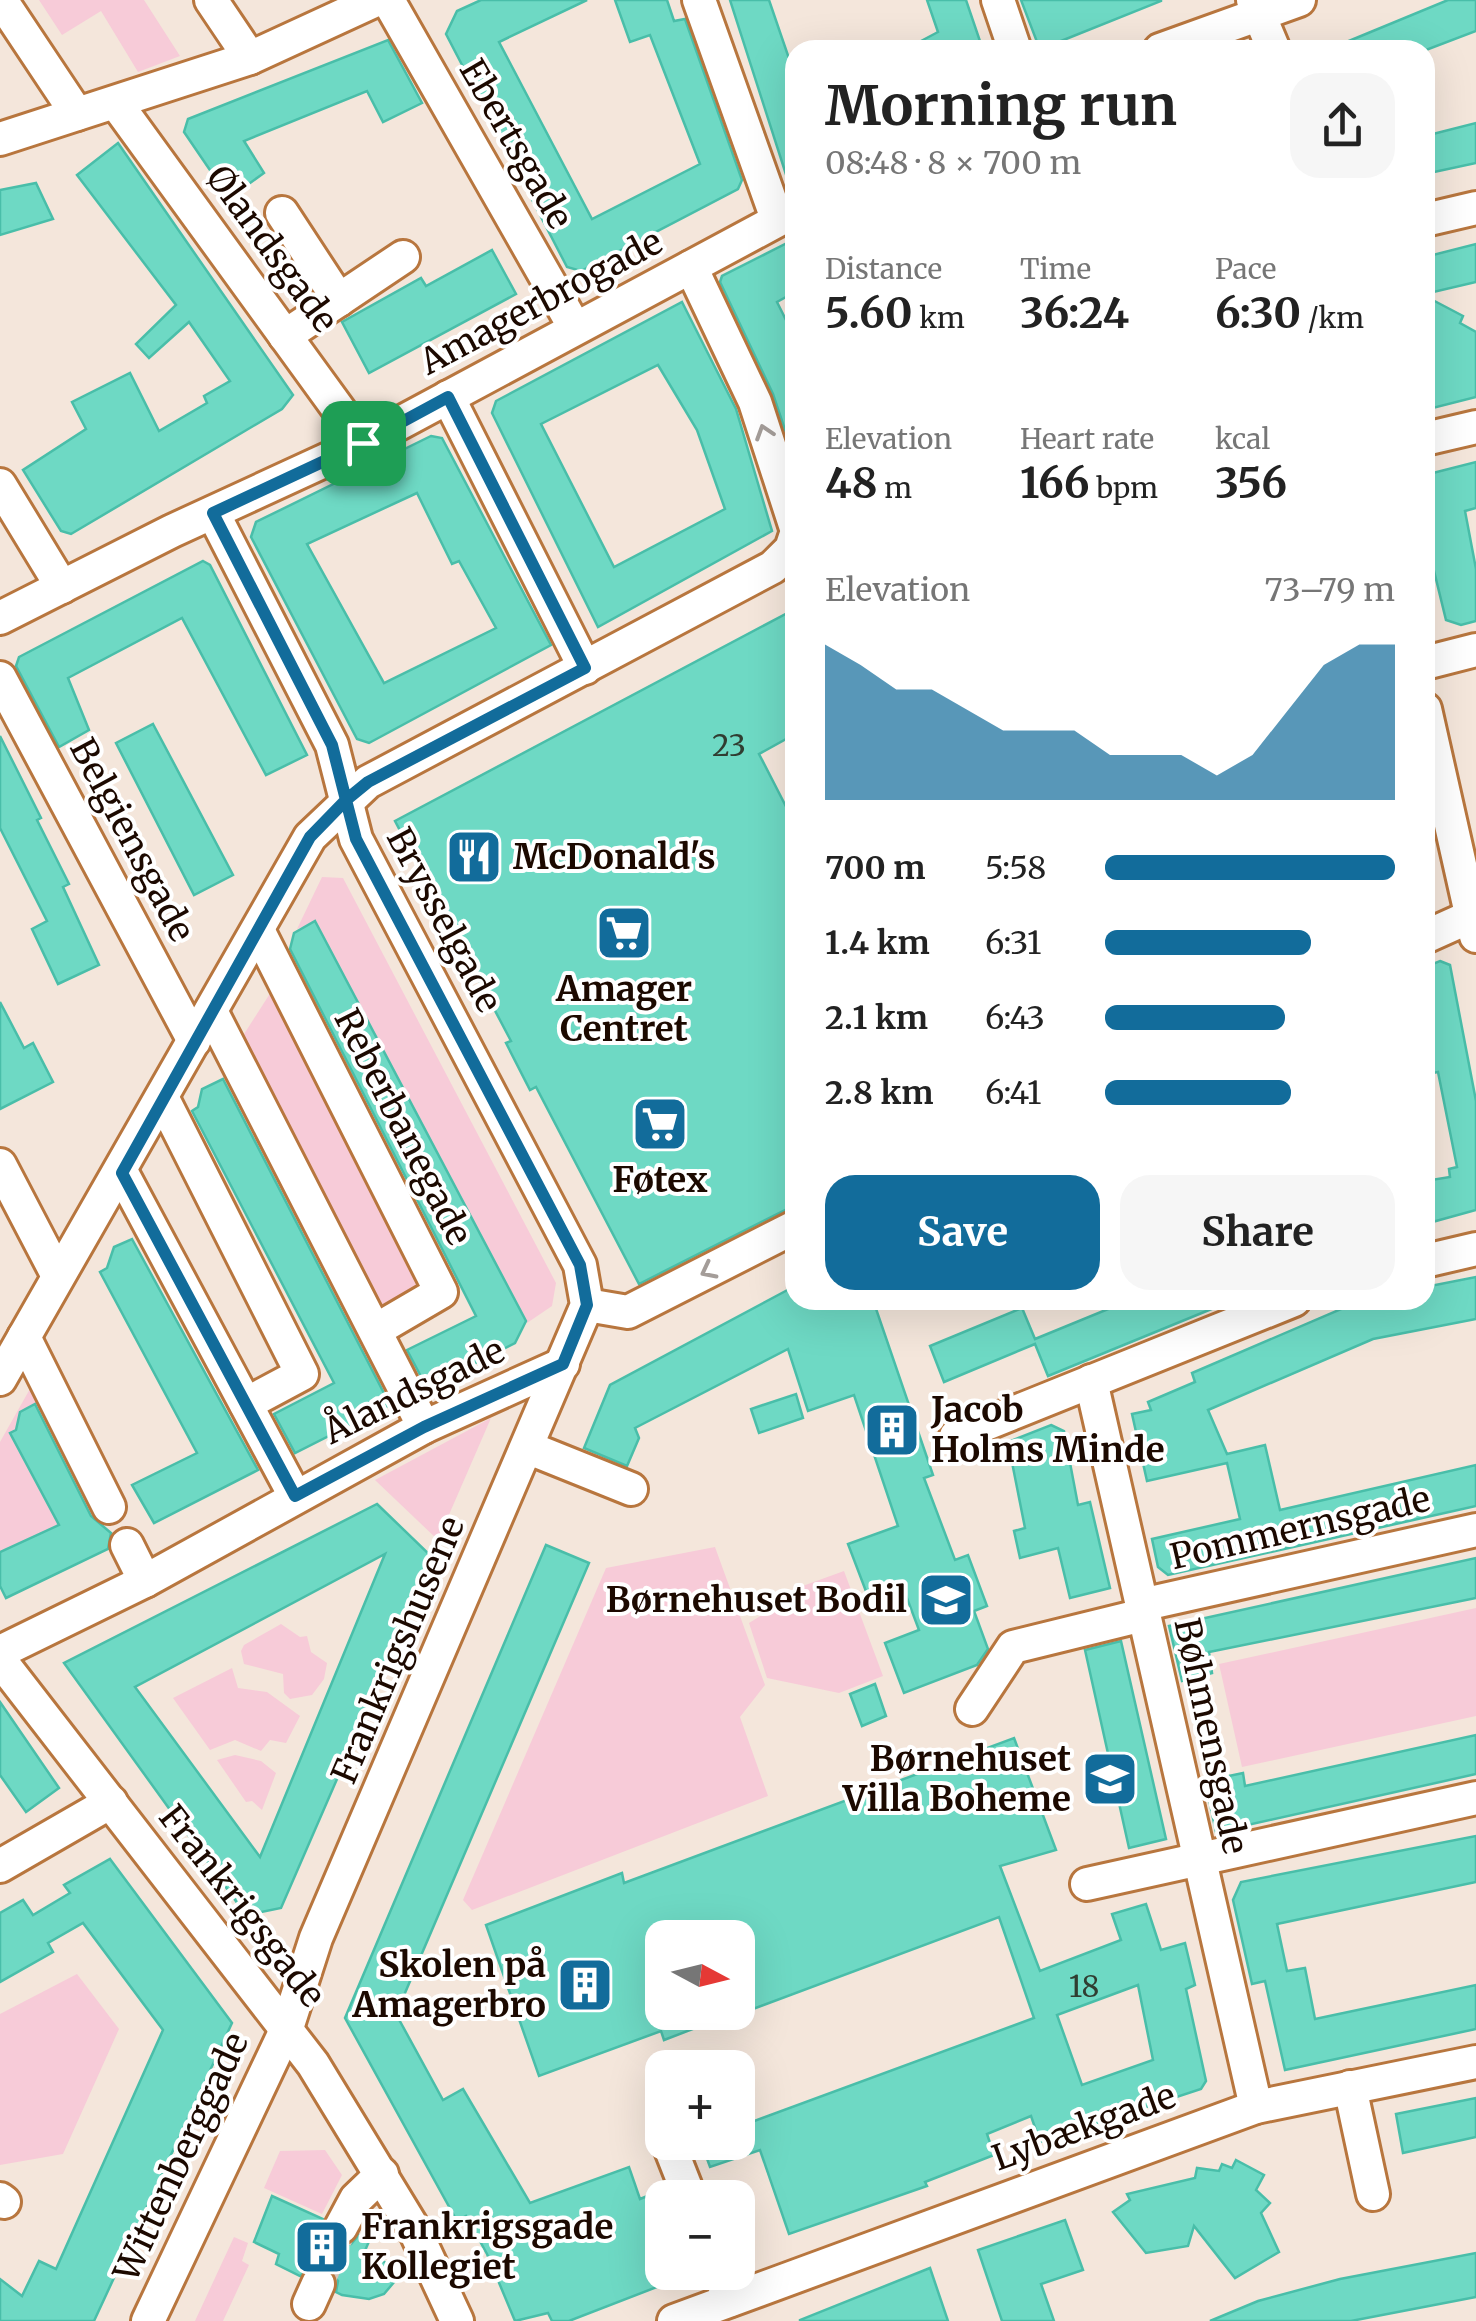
<!DOCTYPE html>
<html lang="en">
<head>
<meta charset="utf-8">
<style>
  body { margin:0; font-family:Merriweather,serif; background:#f6f6f6; color:#222; height:100vh; display:flex; flex-direction:column; font-size:38px; white-space:nowrap }
  * { box-sizing:border-box; margin:0 }
  p { font-size:32px; color:#767676 }
  .icon { flex:none; width:55px; height:55px; fill:none; stroke:currentColor; stroke-width:2; stroke-linecap:round; stroke-linejoin:round }
  .map { position:relative; flex:1; overflow:hidden }
  .details { position:absolute; left:785px; top:40px; width:650px; height:1270px; display:flex; flex-direction:column; background:#fff; border-radius:30px; box-shadow:0 10px 40px #0002 }
  .details>* { flex:none }
  .needle { width:65px; rotate:97deg }
  .buttons { position:absolute; left:645px; top:1920px; display:grid; gap:20px }
  .buttons a { display:grid; place-items:center; width:110px; height:110px; border-radius:20px; background:#fff; box-shadow:0 10px 40px #0002; font-size:50px }
  .pin { position:absolute; display:grid; place-items:center; width:85px; height:85px; color:#fff; margin:-42px; border-radius:20px; box-shadow:0 5px 15px #0006 }
  .round { display:grid; place-items:center; flex:none; width:105px; height:105px; border-radius:30px; background:#f6f6f6 }
  .headline { display:flex; align-items:center; justify-content:space-between; height:170px; padding:0 40px }
  h1 { font-size:55px; font-weight:700; line-height:75px }
  .stats { display:grid; grid-template-columns:repeat(3,1fr); gap:15px; height:170px; padding:10px 40px }
  .stats div { display:grid; align-content:center }
  .stats b { font-size:42px; font-weight:700 }
  .stats small { font-size:28px; font-weight:400 }
  .stats p { font-size:28px }
  .chart { height:280px; padding:20px 40px }
  .chart p { display:flex; justify-content:space-between }
  .chart svg { width:100%; height:180px; margin-top:10px; fill:#126c9b; opacity:.7 }
  .action { display:flex; gap:20px; margin-top:auto; padding:20px 40px }
  .action a { flex:1; height:115px; border-radius:30px; background:#126c9b; color:#fff; font-size:40px; font-weight:700; line-height:115px; text-align:center }
  .action a+a { background:#f6f6f6; color:#222 }
  ul { padding:0 40px; list-style:none; font-size:32px }
  li { display:grid; grid-template-columns:160px 120px 1fr; align-items:center; height:75px }
  li i { height:25px; border-radius:12px; background:#126c9b }
  .map>svg:first-child { display:block }
  .green { fill:#f7cbd8 }
  .building { fill:#6ed9c4; stroke:#49bea9; stroke-width:2.5; fill-rule:evenodd }
  .lines { fill:none; stroke-linecap:round; stroke-linejoin:round }
  .minor-tunnel { stroke:#d4c5ba; stroke-width:32; stroke-dasharray:32 16; stroke-linecap:butt }
  .minor-casing { stroke:#b8763e; stroke-width:38 }
  .minor { stroke:#fff; stroke-width:32 }
  .oneway { stroke:#a49d99 }
  .route-casing { stroke:#fff; stroke-width:20 }
  .route { stroke:#126c9b; stroke-width:12 }
  .labels { text-anchor:middle; dominant-baseline:central; stroke-width:8; stroke-linejoin:round; paint-order:stroke }
  .number-label { font-size:30px; fill:#303d31 }
  .street-label { font-size:35px; fill:#1c0900; stroke:#fff }
  .poi-label { font-size:35px; font-weight:bold; fill:#1c0900; stroke:#fff; text-anchor:start }
</style>
</head>
<body>
<div class="map">
<svg width="1476" height="2321" viewBox="0 0 1476 2321">
  <rect width="100%" height="100%" fill="#f4e6db"/>
  <g class="green">
    <path d="M 39,0 L 144,0 L 180,56 L 138,72 L 101,11 L 62,35 Z"/>
    <path d="M 322,877 L 343,878 L 556,1283 L 552,1306 L 527,1323 L 316,922 L 297,929 Z"/>
    <path d="M 271,992 L 424,1288 L 373,1314 L 237,1045 Z"/>
    <path d="M 35,1380 L 42,1401 L 21,1411 L 18,1429 L 10,1433 L 59,1525 L 0,1552 L 0,1442 Z"/>
    <path d="M 491,1418 L 438,1540 L 375,1480 Z"/>
    <path d="M 715,1547 L 765,1685 L 740,1717 L 768,1796 L 472,1910 L 463,1900 L 606,1568 Z"/>
    <path d="M 844,1571 L 883,1676 L 839,1693 L 767,1678 L 749,1623 L 762,1615 L 761,1601 Z"/>
    <path d="M 1476,1608 L 1476,1716 L 1242,1767 L 1219,1664 Z"/>
    <path d="M 281,1624 L 300,1637 L 307,1636 L 311,1652 L 327,1663 L 324,1679 L 312,1695 L 290,1699 L 284,1693 L 283,1674 L 244,1664 L 241,1651 L 244,1645 Z"/>
    <path d="M 232,1668 L 238,1688 L 267,1692 L 300,1716 L 286,1743 L 270,1740 L 261,1751 L 235,1740 L 210,1750 L 173,1698 Z"/>
    <path d="M 235,1755 L 261,1761 L 276,1773 L 262,1810 L 252,1801 L 246,1802 L 217,1760 Z"/>
    <path d="M 77,1974 L 119,2029 L 63,2154 L 0,2165 L 0,2014 Z"/>
    <path d="M 325,2150 L 342,2175 L 322,2214 L 264,2188 L 280,2151 Z"/>
    <path d="M 234,2237 L 248,2243 L 242,2261 L 249,2265 L 223,2321 L 195,2321 Z"/>
  </g>
  <g class="building">
    <path d="M 481,0 L 587,0 L 499,42 L 592,219 L 700,164 L 650,35 L 630,42 L 615,0 L 667,0 L 674,21 L 685,19 L 742,180 L 738,189 L 581,271 L 567,267 L 446,34 L 457,11 Z"/>
    <path d="M 730,0 L 769,0 L 795,76 L 795,187 L 790,187 Z"/>
    <path d="M 927,0 L 966,0 L 983,50 L 904,50 L 938,32 Z"/>
    <path d="M 1021,0 L 1161,0 L 1161,1 L 1046,47 L 1037,42 Z"/>
    <path d="M 1448,0 L 1476,0 L 1476,31 L 1426,50 L 1327,50 Z"/>
    <path d="M 388,40 L 422,103 L 383,122 L 367,91 L 244,141 L 264,173 L 229,198 L 184,132 L 188,119 Z"/>
    <path d="M 1476,123 L 1476,163 L 1425,174 L 1425,136 Z"/>
    <path d="M 118,143 L 293,395 L 282,409 L 71,534 L 61,531 L 23,470 L 86,429 L 72,402 L 130,373 L 159,431 L 207,403 L 204,396 L 230,381 L 189,322 L 149,358 L 136,344 L 176,305 L 77,175 Z"/>
    <path d="M 36,183 L 53,219 L 0,235 L 0,190 Z"/>
    <path d="M 795,239 L 795,292 L 777,302 L 795,338 L 792,451 L 773,394 L 720,282 L 722,276 Z"/>
    <path d="M 1476,244 L 1476,282 L 1425,294 L 1425,257 Z"/>
    <path d="M 492,250 L 516,294 L 369,373 L 342,322 L 421,278 L 426,286 Z"/>
    <path d="M 1425,296 L 1463,316 L 1460,323 L 1476,332 L 1476,397 L 1425,410 Z"/>
    <path d="M 682,302 L 736,409 L 772,531 L 598,627 L 492,413 L 496,401 ZM 658,365 L 697,430 L 725,509 L 614,567 L 541,424 Z"/>
    <path d="M 431,436 L 442,438 L 551,645 L 369,743 L 357,739 L 251,537 L 256,522 ZM 417,493 L 452,564 L 459,561 L 496,628 L 384,683 L 307,544 Z"/>
    <path d="M 1476,462 L 1476,508 L 1465,511 L 1476,569 L 1476,621 L 1461,625 L 1446,620 L 1425,534 L 1425,475 Z"/>
    <path d="M 203,561 L 210,565 L 307,755 L 266,775 L 182,618 L 68,678 L 89,730 L 59,747 L 16,666 L 19,657 Z"/>
    <path d="M 795,609 L 795,734 L 759,754 L 795,824 L 795,1205 L 639,1284 L 536,1087 L 530,1090 L 506,1043 L 511,1041 L 395,821 Z"/>
    <path d="M 153,724 L 233,875 L 194,895 L 116,743 Z"/>
    <path d="M 0,736 L 41,818 L 37,820 L 69,884 L 63,887 L 99,965 L 58,984 L 32,929 L 47,921 L 0,828 Z"/>
    <path d="M 315,921 L 526,1321 L 515,1343 L 430,1386 L 426,1386 L 407,1350 L 476,1316 L 290,949 L 294,933 Z"/>
    <path d="M 1440,961 L 1450,965 L 1476,1101 L 1476,1210 L 1425,1224 L 1425,1181 L 1450,1177 L 1449,1169 L 1457,1167 L 1438,1072 L 1428,1074 L 1425,1057 L 1425,1050 L 1430,1049 L 1425,967 Z"/>
    <path d="M 0,1002 L 24,1048 L 33,1043 L 53,1082 L 0,1109 Z"/>
    <path d="M 223,1079 L 390,1405 L 295,1453 L 274,1414 L 334,1383 L 192,1111 L 198,1107 L 202,1089 Z"/>
    <path d="M 132,1239 L 258,1470 L 154,1523 L 132,1485 L 197,1453 L 100,1272 L 107,1268 L 114,1247 Z"/>
    <path d="M 1476,1277 L 1476,1319 L 1373,1339 L 1208,1410 L 1227,1454 L 1265,1445 L 1280,1510 L 1476,1465 L 1476,1506 L 1168,1575 L 1158,1567 L 1152,1539 L 1240,1519 L 1227,1463 L 1147,1481 L 1132,1414 L 1151,1410 L 1148,1402 L 1195,1382 L 1192,1373 L 1362,1300 L 1425,1300 L 1425,1287 Z"/>
    <path d="M 795,1286 L 795,1300 L 873,1300 L 933,1475 L 924,1478 L 955,1560 L 968,1555 L 987,1606 L 974,1611 L 988,1649 L 977,1665 L 904,1693 L 885,1643 L 919,1630 L 901,1582 L 867,1594 L 848,1544 L 898,1526 L 854,1395 L 808,1411 L 788,1349 L 635,1428 L 639,1438 L 627,1466 L 584,1448 L 610,1385 Z"/>
    <path d="M 1130,1300 L 1231,1301 L 1048,1376 L 1035,1344 L 944,1382 L 930,1346 L 1022,1308 L 1035,1339 Z"/>
    <path d="M 796,1394 L 803,1418 L 759,1433 L 751,1409 Z"/>
    <path d="M 35,1404 L 91,1516 L 111,1533 L 108,1549 L 6,1598 L 0,1586 L 0,1552 L 59,1525 L 10,1433 L 16,1430 L 20,1412 Z"/>
    <path d="M 1051,1425 L 1064,1431 L 1078,1505 L 1090,1502 L 1110,1588 L 1070,1598 L 1058,1548 L 1020,1558 L 1014,1531 L 1025,1528 L 1008,1442 Z"/>
    <path d="M 377,1504 L 433,1558 L 281,1908 L 246,1915 L 64,1663 ZM 385,1554 L 260,1857 L 135,1687 Z"/>
    <path d="M 546,1545 L 589,1563 L 396,2014 L 443,2100 L 463,2089 L 530,2203 L 629,2167 L 640,2199 L 662,2190 L 662,2285 L 569,2321 L 552,2321 L 548,2313 L 515,2321 L 487,2254 L 466,2216 L 457,2221 L 345,2018 Z"/>
    <path d="M 1476,1558 L 1476,1598 L 1209,1652 L 1212,1673 L 1182,1681 L 1169,1626 Z"/>
    <path d="M 1121,1641 L 1166,1839 L 1129,1848 L 1085,1650 Z"/>
    <path d="M 875,1684 L 886,1716 L 862,1726 L 850,1694 Z"/>
    <path d="M 0,1702 L 59,1788 L 26,1812 L 0,1775 Z"/>
    <path d="M 1476,1735 L 1476,1774 L 1216,1832 L 1205,1781 L 1243,1773 L 1245,1786 Z"/>
    <path d="M 1014,1738 L 1056,1850 L 1000,1866 L 1040,1971 L 1121,1940 L 1112,1914 L 1146,1904 L 1161,1950 L 1185,1943 L 1195,1985 L 1186,1989 L 1206,2081 L 1201,2089 L 1040,2142 L 1031,2116 L 987,2134 L 994,2155 L 925,2182 L 927,2186 L 789,2234 L 760,2150 L 710,2167 L 701,2142 L 738,2142 L 738,2127 L 1034,2018 L 999,1917 L 745,2012 L 738,2012 L 738,1938 L 662,1938 L 662,2012 L 732,2014 L 664,2040 L 661,2031 L 539,2076 L 486,1925 L 622,1873 L 624,1883 ZM 1138,1985 L 1153,2060 L 1082,2085 L 1057,2015 Z"/>
    <path d="M 1476,1836 L 1476,1882 L 1277,1924 L 1287,1971 L 1305,1968 L 1315,2019 L 1476,1985 L 1476,2029 L 1285,2070 L 1265,1981 L 1252,1984 L 1233,1900 L 1241,1882 Z"/>
    <path d="M 110,1859 L 232,2023 L 94,2321 L 0,2321 L 0,2279 L 22,2296 L 39,2261 L 56,2269 L 163,2030 L 83,1923 L 48,1943 L 53,1952 L 0,1982 L 0,1913 L 23,1900 L 33,1915 L 70,1893 L 64,1885 Z"/>
    <path d="M 1476,2098 L 1476,2137 L 1403,2153 L 1396,2114 Z"/>
    <path d="M 1236,2160 L 1264,2175 L 1256,2190 L 1270,2203 L 1261,2213 L 1279,2252 L 1235,2278 L 1194,2226 L 1188,2246 L 1146,2253 L 1113,2212 L 1130,2200 L 1127,2194 L 1195,2178 L 1197,2168 L 1219,2171 L 1222,2164 L 1232,2168 Z"/>
    <path d="M 272,2196 L 323,2219 L 324,2237 L 332,2245 L 351,2244 L 359,2235 L 370,2239 L 364,2253 L 393,2266 L 388,2278 L 395,2281 L 384,2294 L 369,2299 L 342,2295 L 336,2292 L 338,2281 L 327,2266 L 315,2264 L 300,2276 L 276,2264 L 279,2254 L 254,2242 Z"/>
    <path d="M 1065,2220 L 1083,2270 L 1041,2284 L 1054,2321 L 1002,2321 L 978,2250 Z"/>
    <path d="M 1476,2253 L 1476,2297 L 1351,2321 L 1210,2321 L 1258,2301 L 1340,2279 Z"/>
    <path d="M 930,2268 L 948,2321 L 800,2321 L 800,2320 Z"/>
  </g>
  <g class="lines">
    <path class="minor-tunnel" d="M 318,2284 L 341,2227"/>
    <g class="minor-casing">
      <g id="minor">
        <path d="M 1,0 L 77,114"/>
        <path d="M 211,0 L 250,58"/>
        <path d="M 388,0 L 575,328"/>
        <path d="M 699,0 L 777,219"/>
        <path d="M 998,0 L 1015,50"/>
        <path d="M 1253,0 L 1274,50"/>
        <path d="M 1160,50 L 1299,0"/>
        <path d="M 116,103 L 363,443"/>
        <path d="M 0,139 L 250,58 L 376,0"/>
        <path d="M 282,213 L 339,300"/>
        <path d="M 1425,220 L 1476,208"/>
        <path d="M 691,267 L 755,402 L 795,525"/>
        <path d="M 285,336 L 403,257"/>
        <path d="M 448,397 L 585,668"/>
        <path d="M 1425,439 L 1476,427"/>
        <path d="M 0,485 L 62,587"/>
        <path d="M 0,618 L 172,531 L 363,443 L 795,211"/>
        <path d="M 1425,663 L 1476,650"/>
        <path d="M 0,678 L 194,1041"/>
        <path d="M 1425,709 L 1476,936"/>
        <path d="M 258,930 L 441,1292 L 376,1330"/>
        <path d="M 1425,937 L 1476,914"/>
        <path d="M 211,1011 L 424,1427"/>
        <path d="M 163,1099 L 302,1374 L 246,1404"/>
        <path d="M 0,1165 L 58,1276"/>
        <path d="M 122,1173 L 295,1496"/>
        <path d="M 1425,1261 L 1476,1249"/>
        <path d="M 587,1305 L 628,1312 L 795,1227"/>
        <path d="M 24,1337 L 109,1507"/>
        <path d="M 0,1379 L 310,837 L 368,782 L 773,567 L 791,549 L 795,537"/>
        <path d="M 1091,1381 L 1256,2107"/>
        <path d="M 956,1436 L 1294,1300"/>
        <path d="M 529,1448 L 631,1489"/>
        <path d="M 127,1545 L 145,1581"/>
        <path d="M 1141,1605 L 1476,1530"/>
        <path d="M 0,1652 L 145,1581 L 424,1427 L 563,1364"/>
        <path d="M 0,1660 L 313,2064 L 416,2233 L 457,2321"/>
        <path d="M 972,1709 L 1013,1647 L 1143,1615"/>
        <path d="M 0,1866 L 111,1802"/>
        <path d="M 1087,1884 L 1476,1798"/>
        <path d="M 1350,2087 L 1373,2194"/>
        <path d="M 668,2142 L 690,2198"/>
        <path d="M 0,2199 L 4,2202"/>
        <path d="M 341,2227 L 356,2199 L 382,2174"/>
        <path d="M 719,2272 L 730,2300"/>
        <path d="M 309,2304 L 318,2284"/>
        <path d="M 148,2321 L 287,2028 L 316,1938 L 587,1305 L 580,1265 L 356,839 L 332,745 L 213,513"/>
        <path d="M 674,2321 L 1256,2107 L 1476,2062"/>
      </g>
    </g>
    <use href="#minor" class="minor"/>
  </g>
  <defs><path id="oneway-chevron" d="M-2-3.5L2.5 0L-2 3.5" fill="none" stroke-width="1.6" stroke-linecap="round" stroke-linejoin="round" transform="scale(2.5)"/></defs>
  <g class="oneway">
    <use href="#oneway-chevron" transform="translate(764 432) rotate(-108)"/>
    <use href="#oneway-chevron" transform="translate(708 1271) rotate(153)"/>
  </g>
  <g class="lines">
    <g class="route-casing">
      <path id="route" d="M 363,443 L 213,513 L 332,745 L 346,800 L 310,837 L 122,1173 L 295,1496 L 424,1427 L 563,1364 L 587,1305 L 580,1265 L 356,839 L 346,800 L 368,782 L 585,668 L 448,397 L 363,443"/>
    </g>
    <use href="#route" class="route"/>
  </g>
  <defs>
    <g id="restaurant-square" transform="scale(2.875)"><rect x="-9" y="-9" width="18" height="18" rx="4" fill="#126c9b" stroke="#fff"/><path d="M-5-6h1v4h1v-4h1v4h1v-4h1v5L-1.5 .5V6h-2V.5L-5-1ZM5-6V6H3V1.5H1.5Q1.5-4 5-6Z" fill="#fff"/></g>
    <g id="supermarket-square" transform="scale(2.875)"><rect x="-9" y="-9" width="18" height="18" rx="4" fill="#126c9b" stroke="#fff"/><path d="M-6-5.5h2.5l.6 2H6L4.5 2H-2.5L-4.4-4H-6ZM-1.5 3.2a1.3 1.3 0 1 0 .1 0ZM3 3.2a1.3 1.3 0 1 0 .1 0Z" fill="#fff"/></g>
    <g id="building-square" transform="scale(2.875)"><rect x="-9" y="-9" width="18" height="18" rx="4" fill="#126c9b" stroke="#fff"/><path d="M-4-6H4V6H1V3H-1V6H-4ZM-2.5-4.3h1.7v1.8h-1.7ZM.8-4.3h1.7v1.8H.8ZM-2.5-1h1.7V.8h-1.7ZM.8-1h1.7V.8H.8Z" fill="#fff"/></g>
    <g id="school-square" transform="scale(2.875)"><rect x="-9" y="-9" width="18" height="18" rx="4" fill="#126c9b" stroke="#fff"/><path d="M0-5L7-2L0 1L-7-2ZM-4 1L0 2.5L4 1V4Q0 6-4 4Z" fill="#fff"/></g>
  </defs>
  <g fill-rule="evenodd">
    <use href="#restaurant-square" x="474" y="857"/>
    <use href="#supermarket-square" x="624" y="933"/>
    <use href="#supermarket-square" x="660" y="1124"/>
    <use href="#building-square" x="892" y="1430"/>
    <use href="#school-square" x="946" y="1600"/>
    <use href="#school-square" x="1110" y="1779"/>
    <use href="#building-square" x="585" y="1985"/>
    <use href="#building-square" x="322" y="2247"/>
  </g>
  <g class="labels">
    <g class="number-label">
      <text x="729" y="745">23</text>
      <text x="1084" y="1986">18</text>
    </g>
    <g class="street-label">
      <text transform="translate(516 144) rotate(60)">Ebertsgade</text>
      <text transform="translate(272 249) rotate(54)">Ølandsgade</text>
      <text transform="translate(541 302) rotate(-28)">Amagerbrogade</text>
      <text transform="translate(132 840) rotate(62)">Belgiensgade</text>
      <text transform="translate(444 920) rotate(62)">Brysselgade</text>
      <text transform="translate(403 1127) rotate(63)">Reberbanegade</text>
      <text transform="translate(414 1391) rotate(-26)">Ålandsgade</text>
      <text transform="translate(1300 1528) rotate(-13)">Pommernsgade</text>
      <text transform="translate(398 1650) rotate(-67)">Frankrigshusene</text>
      <text transform="translate(1211 1736) rotate(78)">Bøhmensgade</text>
      <text transform="translate(242 1906) rotate(52)">Frankrigsgade</text>
      <text transform="translate(1084 2127) rotate(-20)">Lybækgade</text>
      <text transform="translate(181 2157) rotate(-65)">Wittenberggade</text>
    </g>
    <g class="poi-label">
      <text x="513" y="857">McDonald's</text>
      <text x="624" y="989" text-anchor="middle">Amager<tspan x="624" dy="40">Centret</tspan></text>
      <text x="660" y="1180" text-anchor="middle">Føtex</text>
      <text x="931" y="1410">Jacob<tspan x="931" dy="40">Holms Minde</tspan></text>
      <text x="907" y="1600" text-anchor="end">Børnehuset Bodil</text>
      <text x="1071" y="1759" text-anchor="end">Børnehuset<tspan x="1071" dy="40">Villa Boheme</tspan></text>
      <text x="546" y="1965" text-anchor="end">Skolen på<tspan x="546" dy="40">Amagerbro</tspan></text>
      <text x="361" y="2227">Frankrigsgade<tspan x="361" dy="40">Kollegiet</tspan></text>
    </g>
  </g>
</svg>
<div class="buttons">
<a><svg class="needle" viewBox="-14 -14 28 28"><path d="M0-13l5 13h-10z" fill="#e53935"/><path d="M0 13l5-13h-10z" fill="#767676"/></svg></a>
<a>+</a>
<a>−</a>
</div>
<div class="pin" style="left:363px;top:443px;background:#1e9e55"><svg class="icon" aria-label="arrive" viewBox="0 0 24 24"><path d="M6 21V4h12l-3 4 3 4H6"/></svg></div>
<section class="details">
<div class="headline"><div><h1>Morning run</h1><p>08:48 · 8 × 700 m</p></div><a class="round"><svg class="icon" aria-label="share" viewBox="0 0 24 24"><path d="M12 15V3M7 8l5-5 5 5M5 13v7h14v-7"/></svg></a></div>
<div class="stats">
<div><p>Distance</p><b>5.60<small> km</small></b></div>
<div><p>Time</p><b>36:24</b></div>
<div><p>Pace</p><b>6:30<small> /km</small></b></div>
</div>
<div class="stats">
<div><p>Elevation</p><b>48<small> m</small></b></div>
<div><p>Heart rate</p><b>166<small> bpm</small></b></div>
<div><p>kcal</p><b>356</b></div>
</div>
<div class="chart"><p><span>Elevation</span>73–79 m</p>
<svg viewBox="0 0 160 44" preserveAspectRatio="none"><path d="M0 44V6L10 11L20 17L30 17L40 22L50 27L60 27L70 27L80 33L90 33L100 33L110 38L120 33L130 22L140 11L150 6L160 6V44z"/></svg>
</div>
<ul>
<li><b>700 m</b>5:58<i style="width:100%"></i></li>
<li><b>1.4 km</b>6:31<i style="width:71%"></i></li>
<li><b>2.1 km</b>6:43<i style="width:62%"></i></li>
<li><b>2.8 km</b>6:41<i style="width:64%"></i></li>
</ul>
<div class="action"><a>Save</a><a>Share</a></div>
</section>
</div>
</body>
</html>
